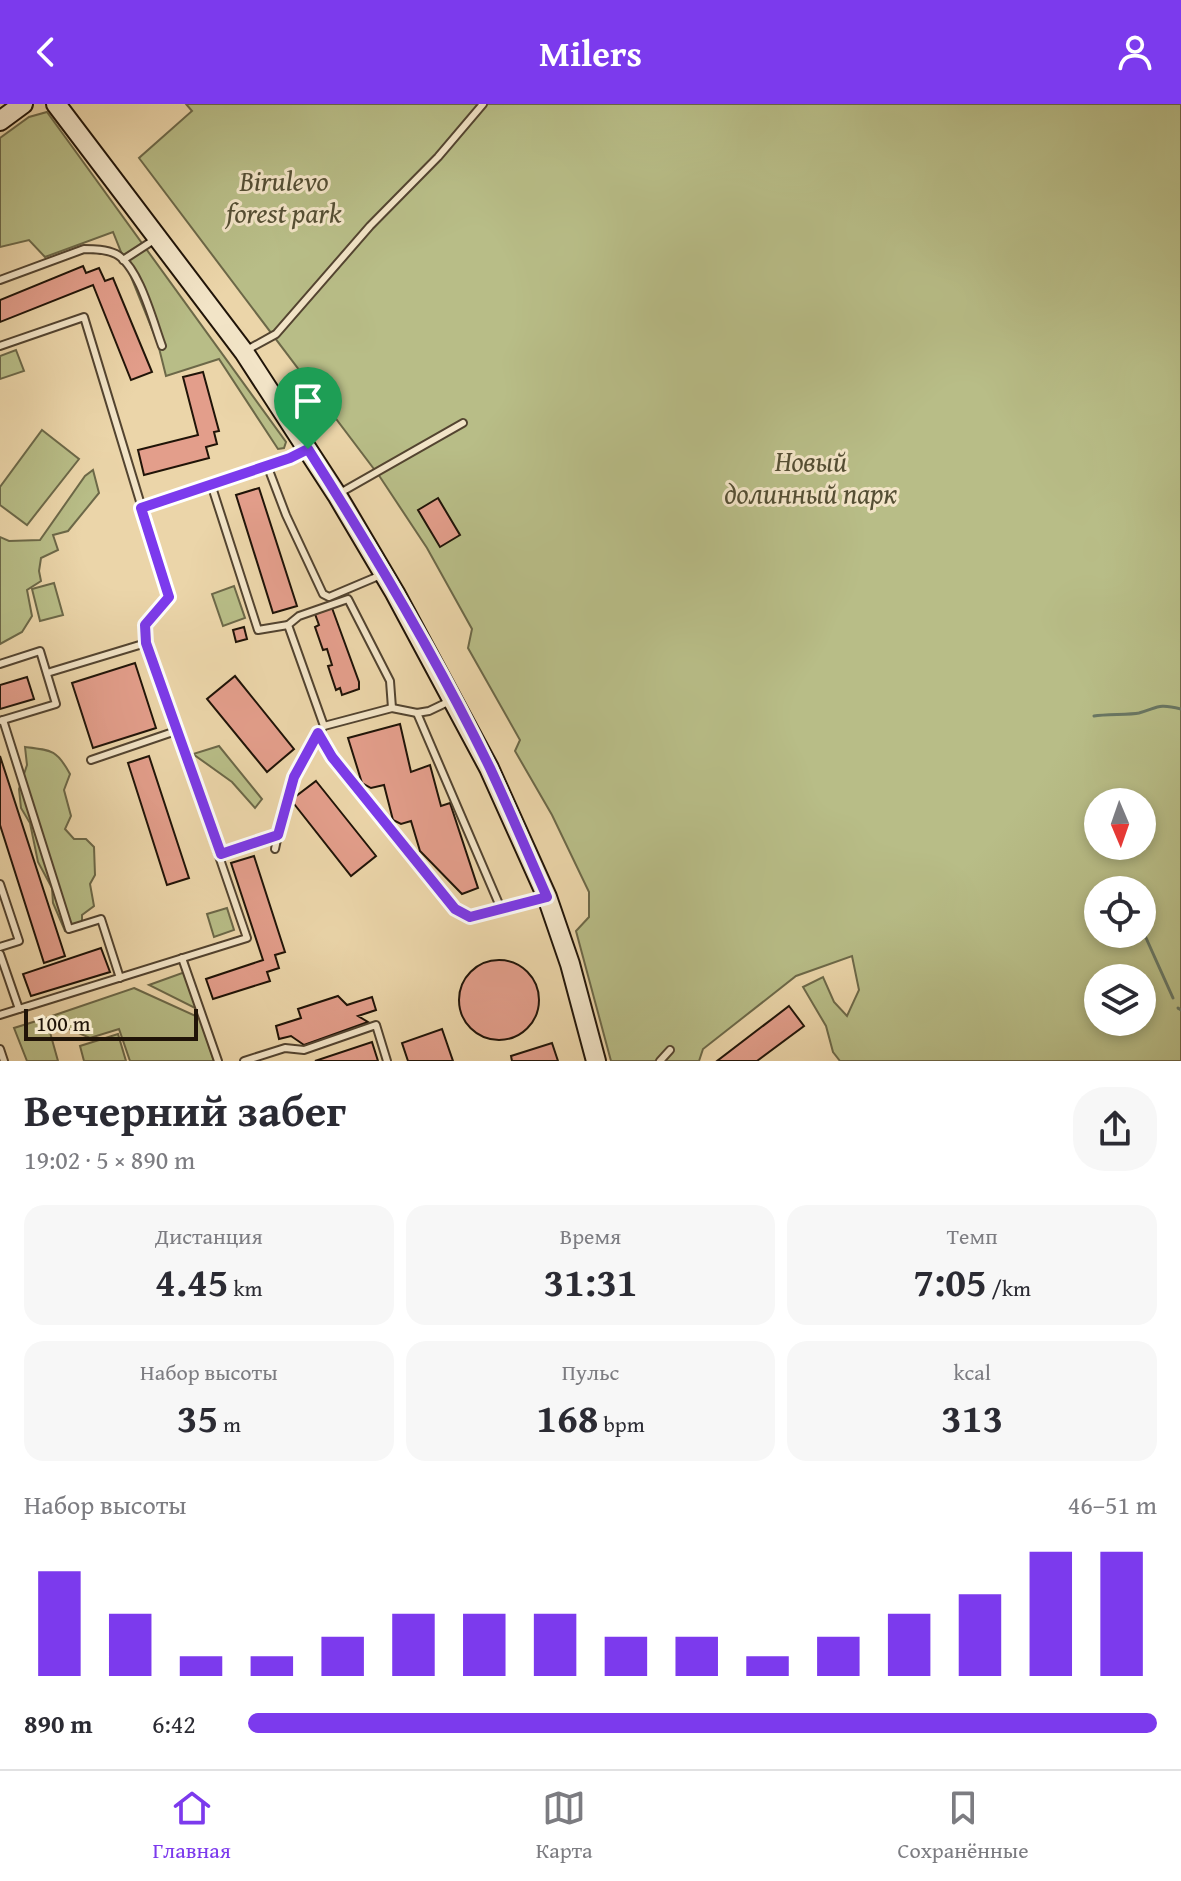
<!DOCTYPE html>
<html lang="ru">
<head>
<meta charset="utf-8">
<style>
  body { margin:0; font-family:"Gentium Book Plus",serif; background:#f7f7f7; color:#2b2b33; height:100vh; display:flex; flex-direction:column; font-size:30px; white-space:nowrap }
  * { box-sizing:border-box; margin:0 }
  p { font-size:26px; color:#7c7c81 }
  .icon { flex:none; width:44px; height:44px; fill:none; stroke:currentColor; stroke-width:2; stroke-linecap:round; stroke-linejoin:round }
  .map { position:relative; height:957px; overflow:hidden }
  .sheet { display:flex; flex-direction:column; background:#fff; flex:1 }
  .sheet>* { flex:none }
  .needle { width:52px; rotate:178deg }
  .buttons { position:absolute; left:1084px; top:684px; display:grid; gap:16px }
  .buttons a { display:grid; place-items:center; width:72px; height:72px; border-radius:50%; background:#fff; box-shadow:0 4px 12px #0003; font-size:40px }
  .scale { position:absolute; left:24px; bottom:20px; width:174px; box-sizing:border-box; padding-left:8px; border:4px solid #201408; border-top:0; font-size:22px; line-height:28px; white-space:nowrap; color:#201408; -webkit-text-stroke:6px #f2e4c7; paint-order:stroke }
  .pin { position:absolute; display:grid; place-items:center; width:68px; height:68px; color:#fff; margin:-82px -34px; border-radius:50% 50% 50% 0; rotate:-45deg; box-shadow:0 0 8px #0007 }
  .pin .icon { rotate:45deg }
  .round { display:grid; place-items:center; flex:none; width:84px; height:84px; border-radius:32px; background:#f7f7f7 }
  .headline { display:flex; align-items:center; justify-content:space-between; height:136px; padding:0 24px }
  h1 { font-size:44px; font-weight:700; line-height:60px }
  .figures { display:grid; grid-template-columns:repeat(3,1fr); gap:12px; height:136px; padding:8px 24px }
  .figures div { display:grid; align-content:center; border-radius:20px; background:#f7f7f7; text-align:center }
  .figures b { font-size:40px; font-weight:700 }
  .figures small { font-size:22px; font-weight:400 }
  .figures p { font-size:22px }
  .chart { height:224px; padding:16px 24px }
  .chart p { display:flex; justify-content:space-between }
  .chart svg { width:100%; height:144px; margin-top:8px; stroke:#7c3aed; stroke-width:6 }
  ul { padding:0 24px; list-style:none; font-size:26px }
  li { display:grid; grid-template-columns:128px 96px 1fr; align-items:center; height:60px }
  li i { height:20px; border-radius:10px; background:#7c3aed }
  header { display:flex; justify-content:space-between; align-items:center; height:104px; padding:0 24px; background:#7c3aed; color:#fff; font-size:36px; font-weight:700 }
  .tabs { display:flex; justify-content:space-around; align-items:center; height:112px; border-top:2px solid #e1e1e2; background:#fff; font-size:22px; color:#7c7c81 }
  .tabs a { display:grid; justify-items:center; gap:4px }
  .tabs .selected { color:#7c3aed }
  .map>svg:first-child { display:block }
  .green { fill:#b8bd87; stroke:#6c6848; stroke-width:2; fill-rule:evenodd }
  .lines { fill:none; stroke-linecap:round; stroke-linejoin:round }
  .stream { stroke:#697764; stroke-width:3 }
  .building { fill:#e39e8b; stroke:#201408; stroke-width:2 }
  .service-casing { stroke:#534430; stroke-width:10 }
  .secondary-casing { stroke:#201408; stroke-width:22 }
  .service { stroke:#f2e4c7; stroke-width:6 }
  .secondary { stroke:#f2e4c7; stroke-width:18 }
  .route-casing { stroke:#fff; stroke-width:16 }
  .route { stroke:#7c3aed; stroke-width:10 }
  .labels { text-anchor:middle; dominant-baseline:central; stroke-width:6; stroke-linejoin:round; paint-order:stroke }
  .park-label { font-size:28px; font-style:italic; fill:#554f34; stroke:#f2e4c7 }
</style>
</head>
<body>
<header><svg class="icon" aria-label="back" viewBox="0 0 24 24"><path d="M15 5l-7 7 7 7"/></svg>Milers<svg class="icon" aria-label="person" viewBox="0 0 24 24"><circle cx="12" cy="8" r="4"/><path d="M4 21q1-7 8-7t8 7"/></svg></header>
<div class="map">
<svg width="1181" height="957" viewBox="0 0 1181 957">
  <rect width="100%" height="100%" fill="#ebd5a9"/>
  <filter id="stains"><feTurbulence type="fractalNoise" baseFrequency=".0025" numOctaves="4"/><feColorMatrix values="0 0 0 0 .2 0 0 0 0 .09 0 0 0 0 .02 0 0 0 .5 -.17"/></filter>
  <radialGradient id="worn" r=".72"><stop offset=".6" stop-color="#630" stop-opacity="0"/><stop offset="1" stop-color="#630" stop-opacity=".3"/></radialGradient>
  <g class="green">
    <path d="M 186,0 L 1181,0 L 1181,957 L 840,957 L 833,948 L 826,922 L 803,883 L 823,873 L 834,898 L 847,912 L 859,886 L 852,852 L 796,872 L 703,945 L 699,957 L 611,957 L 576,827 L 589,813 L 589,788 L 552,711 L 515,647 L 520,636 L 468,544 L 472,525 L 427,444 L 380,373 L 139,54 L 192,7 ZM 1098,698 L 1142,698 L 1142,742 L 1098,742 ZM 1098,786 L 1142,786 L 1142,830 L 1098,830 ZM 1098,874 L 1142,874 L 1142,918 L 1098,918 Z"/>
    <path d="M 47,8 L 286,338 L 284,344 L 278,345 L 219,255 L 166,272 L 158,240 L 113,128 L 45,153 L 29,136 L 0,143 L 0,34 L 29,13 Z"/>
    <path d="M 16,246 L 24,267 L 0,275 L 0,252 Z"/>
    <path d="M 42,326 L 79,355 L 27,421 L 0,401 L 0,383 Z"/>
    <path d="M 93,366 L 99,389 L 68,427 L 53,431 L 58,446 L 41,454 L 39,467 L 41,477 L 27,486 L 32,512 L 22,528 L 0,540 L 0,433 L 9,437 L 40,436 L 85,372 Z"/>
    <path d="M 54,479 L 63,511 L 40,517 L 32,485 Z"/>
    <path d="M 234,482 L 245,514 L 223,522 L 212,490 Z"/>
    <path d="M 219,642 L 262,695 L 255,704 L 232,678 L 193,650 Z"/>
    <path d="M 25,643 C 52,646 57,646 70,670 L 64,686 L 71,712 L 65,725 L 74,735 L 86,735 L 94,743 L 95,771 L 90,780 L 94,802 L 82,811 L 82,825 L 65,827 L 53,799 L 52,784 L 38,758 L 30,719 L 21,704 L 19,685 L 27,661 Z"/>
    <path d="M 227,804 L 234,826 L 214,833 L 207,810 Z"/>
    <path d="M 185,868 L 199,906 L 149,881 Z"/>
    <path d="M 134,884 L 200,914 L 214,957 L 130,957 L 119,925 L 90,934 L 53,918 L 52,912 Z"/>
    <path d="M 46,914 L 58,957 L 27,957 L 14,924 Z"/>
    <path d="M 118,930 L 126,957 L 84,957 L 80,942 Z"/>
  </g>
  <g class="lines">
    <g class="stream">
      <path d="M 1094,612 C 1106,610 1130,611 1139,609 C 1158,604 1157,599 1181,605"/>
      <path d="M 1142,825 L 1173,894"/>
      <path d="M 1178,904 L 1181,906"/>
    </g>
  </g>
  <g class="building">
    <path d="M 83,162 L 86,169 L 99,164 L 105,177 L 113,174 L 152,268 L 131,276 L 93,181 L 0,218 L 0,196 Z"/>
    <path d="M 203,268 L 219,327 L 214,328 L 217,340 L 206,343 L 209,354 L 144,371 L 138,346 L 198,331 L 183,273 Z"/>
    <path d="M 259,384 L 297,502 L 273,509 L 236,391 Z"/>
    <path d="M 438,394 L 460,431 L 440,443 L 418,406 Z"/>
    <path d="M 332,504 L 359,578 L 359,585 L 342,591 L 340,584 L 336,586 L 328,562 L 332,561 L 327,545 L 323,546 L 315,523 L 319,521 L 315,510 Z"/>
    <path d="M 244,523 L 247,535 L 236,538 L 233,526 Z"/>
    <path d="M 135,559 L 156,624 L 93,644 L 72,579 Z"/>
    <path d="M 235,572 L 294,645 L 267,668 L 207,595 Z"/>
    <path d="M 27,573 L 34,595 L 0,605 L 0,581 Z"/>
    <path d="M 400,620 L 411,668 L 430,661 L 441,702 L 450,699 L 478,784 L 462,790 L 420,747 L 411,717 L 401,720 L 393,716 L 384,681 L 371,684 L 362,679 L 348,634 Z"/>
    <path d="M 0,652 L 65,852 L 44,859 L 0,721 Z"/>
    <path d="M 149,652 L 189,774 L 167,781 L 128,659 Z"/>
    <path d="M 316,677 L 376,752 L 351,772 L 291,696 Z"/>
    <path d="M 254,752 L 285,848 L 275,851 L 279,864 L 267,868 L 270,877 L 213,895 L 206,875 L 263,856 L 231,759 Z"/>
    <path d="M 101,844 L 110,868 L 31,892 L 23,870 Z"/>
    <circle cx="499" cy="896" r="40"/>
    <path d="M 338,892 L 347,901 L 372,893 L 376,906 L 358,912 L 368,918 L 304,941 L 291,932 L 279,935 L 276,922 L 301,914 L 298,905 Z"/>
    <path d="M 789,902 L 804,922 L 757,957 L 717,957 Z"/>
    <path d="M 442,925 L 453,957 L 408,957 L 402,939 Z"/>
    <path d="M 372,938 L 378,957 L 315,957 Z"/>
    <path d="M 552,939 L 558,957 L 512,957 L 511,952 Z"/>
  </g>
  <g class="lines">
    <g class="service-casing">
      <g id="service">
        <path d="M 123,156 L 157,134"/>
        <path d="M 0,176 L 84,145 C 94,145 106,145 116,150 C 139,162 153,218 162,242"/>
        <path d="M 0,242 L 84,213 L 169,493 L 145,521 L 146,539 L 247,834 L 0,911"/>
        <path d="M 247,246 L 276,230 L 370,122 L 438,53 L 483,0"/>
        <path d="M 267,361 L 286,411 L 323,490 L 329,493 L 381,471"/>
        <path d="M 211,380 L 258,526 L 288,521"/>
        <path d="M 340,389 L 463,319"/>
        <path d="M 141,404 L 290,354 L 304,347"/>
        <path d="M 0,560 L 40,547 L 56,600 L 0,617"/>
        <path d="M 47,569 L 146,539"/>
        <path d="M 417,609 L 502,807"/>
        <path d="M 3,616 L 69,825 L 101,815 L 120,874"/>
        <path d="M 324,622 L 288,521 L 299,512 L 348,495 L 390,577 L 392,604"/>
        <path d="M 318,629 L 332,653 L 455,805 L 470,813 L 544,795"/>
        <path d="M 91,656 L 176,627"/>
        <path d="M 275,745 L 278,731"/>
        <path d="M 221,750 L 278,731 C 285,694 298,650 324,622 L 392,604 L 417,609 L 429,607 L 450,597"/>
        <path d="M 0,780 L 19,837 L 0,843"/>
        <path d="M 0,850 L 19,905"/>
        <path d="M 182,854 L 218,957"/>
        <path d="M 0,945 L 4,957"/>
        <path d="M 244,957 L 285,944 L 304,946 L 376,921 L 387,957"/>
        <path d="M 660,957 L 670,946"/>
      </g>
    </g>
    <g class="secondary-casing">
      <g id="secondary">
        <path d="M 56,0 L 244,248 L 337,391 L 395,489 L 489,664 L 547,793 L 570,860 L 596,957"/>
        <path d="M 0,17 L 23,0"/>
      </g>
    </g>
    <use href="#service" class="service"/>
    <use href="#secondary" class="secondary"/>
  </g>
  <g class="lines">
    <g class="route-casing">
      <path id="route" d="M 308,345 C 373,447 437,555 490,664 C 510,707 528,750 547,793 L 470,813 L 455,805 L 332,653 L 318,629 L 294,673 L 278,731 L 221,750 L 146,539 L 145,521 L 169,493 L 141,404 L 290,354 Z"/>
    </g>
    <use href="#route" class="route"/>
  </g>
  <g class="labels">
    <g class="park-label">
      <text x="284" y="76">Birulevo<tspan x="284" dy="32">forest park</tspan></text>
      <text x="811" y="356">Новый<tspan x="811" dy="32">долинный парк</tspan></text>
    </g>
  </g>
  <rect width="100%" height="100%" filter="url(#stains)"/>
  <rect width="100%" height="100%" fill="url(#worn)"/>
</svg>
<div class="buttons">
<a><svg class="needle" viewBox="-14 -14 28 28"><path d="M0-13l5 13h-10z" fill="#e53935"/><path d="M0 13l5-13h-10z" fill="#7c7c81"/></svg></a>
<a><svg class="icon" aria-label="locate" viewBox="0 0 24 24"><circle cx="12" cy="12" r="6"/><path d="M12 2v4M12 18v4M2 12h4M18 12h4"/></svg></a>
<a><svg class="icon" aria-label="layers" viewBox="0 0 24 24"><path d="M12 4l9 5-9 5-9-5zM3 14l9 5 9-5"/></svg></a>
</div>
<div class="scale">100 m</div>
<div class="pin" style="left:308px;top:345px;background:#1e9e55"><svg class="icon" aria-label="arrive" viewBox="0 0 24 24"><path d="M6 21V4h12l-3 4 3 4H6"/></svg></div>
</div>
<section class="sheet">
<div class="headline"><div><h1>Вечерний забег</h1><p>19:02 · 5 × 890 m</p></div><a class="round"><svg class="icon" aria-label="share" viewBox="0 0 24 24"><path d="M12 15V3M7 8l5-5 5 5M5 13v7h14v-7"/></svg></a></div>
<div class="figures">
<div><p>Дистанция</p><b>4.45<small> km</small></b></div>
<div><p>Время</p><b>31:31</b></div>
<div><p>Темп</p><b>7:05<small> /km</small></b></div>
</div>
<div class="figures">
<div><p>Набор высоты</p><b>35<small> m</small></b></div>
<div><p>Пульс</p><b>168<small> bpm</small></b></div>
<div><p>kcal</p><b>313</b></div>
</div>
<div class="chart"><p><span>Набор высоты</span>46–51 m</p>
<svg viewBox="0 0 160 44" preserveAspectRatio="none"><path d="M5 44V12M15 44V25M25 44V38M35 44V38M45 44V32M55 44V25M65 44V25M75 44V25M85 44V32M95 44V32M105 44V38M115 44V32M125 44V25M135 44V19M145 44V6M155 44V6"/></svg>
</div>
<ul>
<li><b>890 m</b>6:42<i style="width:100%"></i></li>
</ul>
</section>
<nav class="tabs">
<a class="selected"><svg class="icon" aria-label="home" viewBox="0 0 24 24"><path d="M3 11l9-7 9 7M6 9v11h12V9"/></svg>Главная</a>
<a><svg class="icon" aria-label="map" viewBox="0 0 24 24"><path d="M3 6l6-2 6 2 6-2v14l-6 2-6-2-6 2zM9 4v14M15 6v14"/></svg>Карта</a>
<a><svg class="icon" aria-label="saved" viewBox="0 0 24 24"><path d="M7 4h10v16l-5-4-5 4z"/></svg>Сохранённые</a>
</nav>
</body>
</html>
